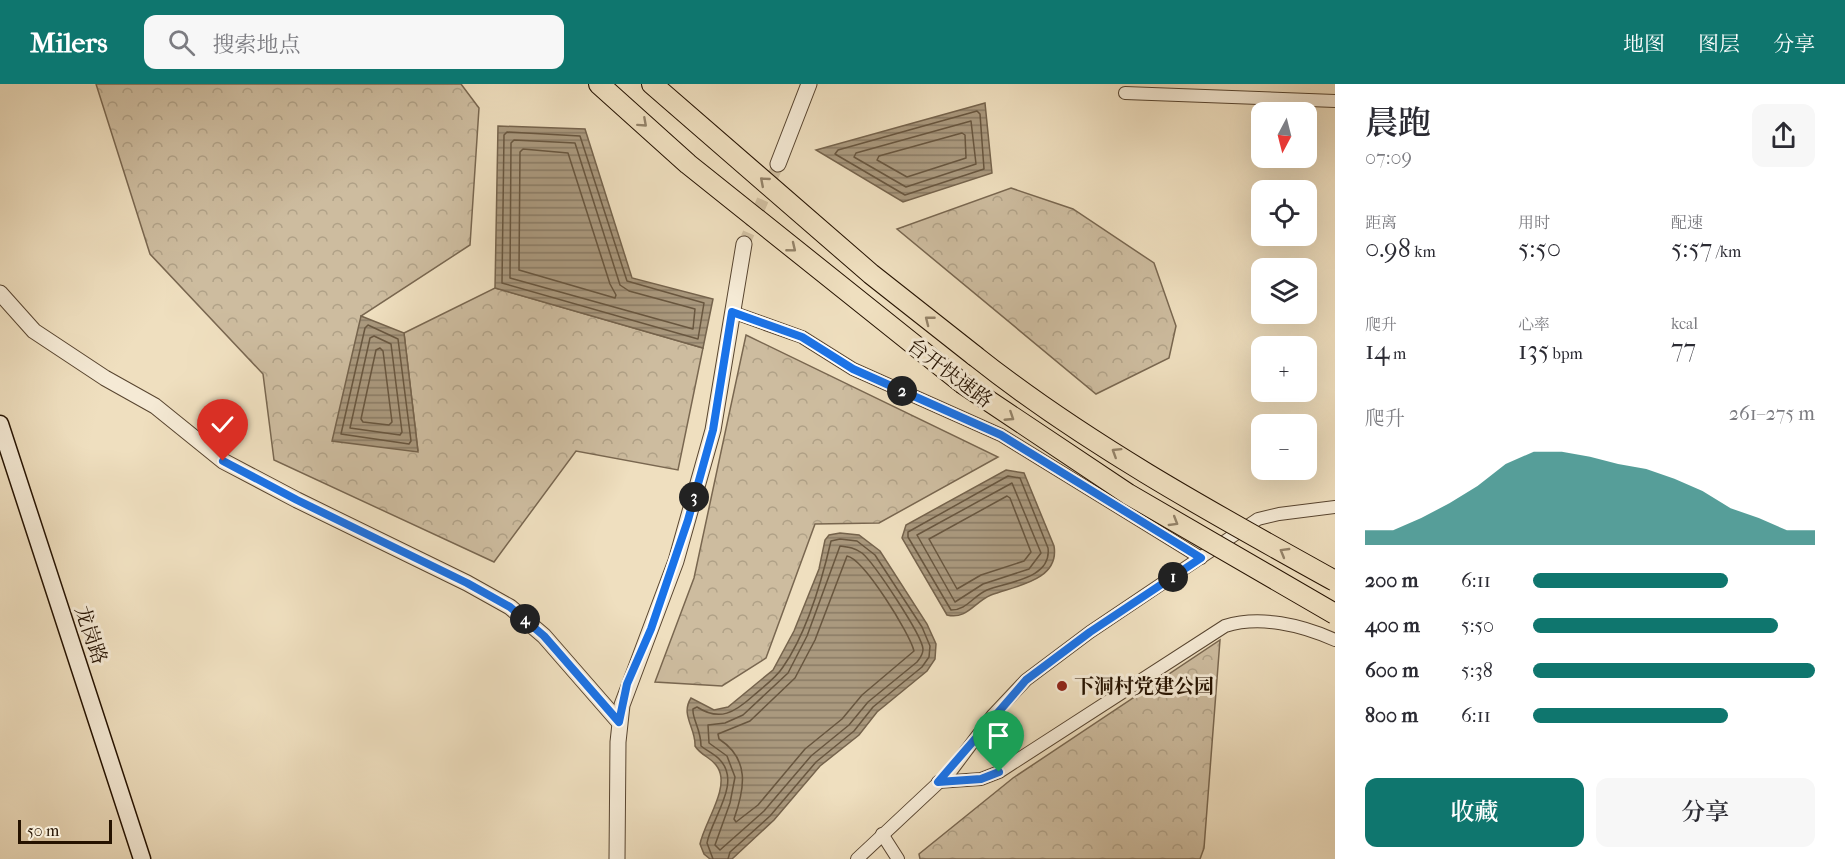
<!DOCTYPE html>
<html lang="zh">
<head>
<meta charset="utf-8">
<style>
  body { margin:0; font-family:"IM FELL French Canon","Noto Serif SC",serif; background:#f7f7f7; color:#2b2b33; height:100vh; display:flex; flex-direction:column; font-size:22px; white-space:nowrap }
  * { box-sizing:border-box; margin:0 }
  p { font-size:20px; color:#7c7c81 }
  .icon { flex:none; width:33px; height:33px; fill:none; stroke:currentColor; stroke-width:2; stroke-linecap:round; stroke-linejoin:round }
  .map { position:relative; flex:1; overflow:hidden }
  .drawer { display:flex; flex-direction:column; background:#fff; width:510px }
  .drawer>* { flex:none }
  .needle { width:39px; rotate:187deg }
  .controls { position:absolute; left:1251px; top:18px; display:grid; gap:12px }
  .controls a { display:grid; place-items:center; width:66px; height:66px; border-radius:12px; background:#fff; box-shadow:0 6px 24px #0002; font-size:30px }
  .scale { position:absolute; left:18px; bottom:15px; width:94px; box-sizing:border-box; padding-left:6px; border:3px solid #251200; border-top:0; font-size:16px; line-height:21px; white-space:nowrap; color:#251200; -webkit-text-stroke:4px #f5ead5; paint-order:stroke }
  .pin { position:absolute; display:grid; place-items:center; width:51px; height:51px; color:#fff; margin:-62px -26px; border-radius:50% 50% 50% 0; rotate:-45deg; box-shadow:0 0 6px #0007 }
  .pin .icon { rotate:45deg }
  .km { position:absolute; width:30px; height:30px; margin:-15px; border-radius:50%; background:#222; color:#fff; font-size:16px; line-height:30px; text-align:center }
  .round { display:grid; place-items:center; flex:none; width:63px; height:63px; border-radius:12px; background:#f7f7f7 }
  .summary { display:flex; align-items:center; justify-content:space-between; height:102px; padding:0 30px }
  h1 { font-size:33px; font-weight:600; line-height:45px }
  .stats { display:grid; grid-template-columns:repeat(3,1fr); gap:9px; height:102px; padding:6px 30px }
  .stats div { display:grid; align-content:center }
  .stats b { font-size:26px; font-weight:600 }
  .stats small { font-size:16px; font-weight:400 }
  .stats p { font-size:16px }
  .chart { height:168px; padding:12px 30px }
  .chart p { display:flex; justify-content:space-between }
  .chart svg { width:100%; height:108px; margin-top:6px; fill:#0f766e; opacity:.7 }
  .button { display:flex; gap:12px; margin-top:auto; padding:12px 30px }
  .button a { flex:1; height:69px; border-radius:12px; background:#0f766e; color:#fff; font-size:24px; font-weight:600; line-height:69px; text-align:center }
  .button a+a { background:#f7f7f7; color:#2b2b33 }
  ul { padding:0 30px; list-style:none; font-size:20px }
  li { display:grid; grid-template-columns:96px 72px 1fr; align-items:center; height:45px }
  li i { height:15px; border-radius:8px; background:#0f766e }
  header { display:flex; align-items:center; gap:36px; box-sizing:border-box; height:84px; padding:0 30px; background:#0f766e; color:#fff }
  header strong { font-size:28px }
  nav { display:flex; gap:33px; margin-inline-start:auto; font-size:21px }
  .search { width:420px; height:54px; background:#f7f7f7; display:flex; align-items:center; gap:15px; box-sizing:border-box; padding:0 21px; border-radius:12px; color:#7c7c81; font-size:22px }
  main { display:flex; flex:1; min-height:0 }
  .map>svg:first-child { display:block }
  .forest { fill:url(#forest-crowns); stroke:#796750; stroke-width:1.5 }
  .water { fill:url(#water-rules); stroke:#75634c; stroke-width:1.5 }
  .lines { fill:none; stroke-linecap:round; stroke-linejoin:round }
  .shore { stroke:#68563f; stroke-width:1.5 }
  .minor-tunnel { stroke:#d1c0a2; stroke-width:12; stroke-dasharray:12 6; stroke-linecap:butt }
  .minor-casing { stroke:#584530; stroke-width:14 }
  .tertiary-casing { stroke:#584530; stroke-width:17 }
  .secondary-casing { stroke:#251200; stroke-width:19 }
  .trunk-casing { stroke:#251200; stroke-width:22 }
  .minor { stroke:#f5ead5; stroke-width:12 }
  .tertiary { stroke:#f5ead5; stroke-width:15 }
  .secondary { stroke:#f5ead5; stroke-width:16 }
  .trunk { stroke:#efdfbf; stroke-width:20 }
  .trunk-bridge-casing { stroke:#251200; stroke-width:22; stroke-linecap:butt }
  .trunk-bridge { stroke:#efdfbf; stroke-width:20 }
  .oneway { stroke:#948369 }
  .route-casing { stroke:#fff; stroke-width:12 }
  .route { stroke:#1a73e8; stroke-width:8 }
  .poi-dot { fill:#8f2418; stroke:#f5ead5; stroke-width:2 }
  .labels { text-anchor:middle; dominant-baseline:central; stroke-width:6; stroke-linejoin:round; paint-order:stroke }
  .street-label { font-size:20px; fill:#251200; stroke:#f5ead5 }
  .poi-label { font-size:20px; font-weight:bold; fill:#251200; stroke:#f5ead5; text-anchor:start }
</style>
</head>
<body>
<header>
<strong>Milers</strong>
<div class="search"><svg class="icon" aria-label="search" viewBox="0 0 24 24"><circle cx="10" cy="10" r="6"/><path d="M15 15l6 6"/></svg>搜索地点</div>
<nav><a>地图</a><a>图层</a><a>分享</a></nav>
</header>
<main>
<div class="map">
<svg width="1335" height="775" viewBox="0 0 1335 775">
  <defs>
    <pattern id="forest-crowns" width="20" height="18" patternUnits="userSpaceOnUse" patternTransform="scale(1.5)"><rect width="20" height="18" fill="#cdbc9f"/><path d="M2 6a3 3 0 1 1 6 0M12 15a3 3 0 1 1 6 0" fill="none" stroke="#b0a187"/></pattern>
    <pattern id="water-rules" width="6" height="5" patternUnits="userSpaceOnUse" patternTransform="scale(1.5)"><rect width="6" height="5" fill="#aa997e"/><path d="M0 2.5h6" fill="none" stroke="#8a7b65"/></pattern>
  </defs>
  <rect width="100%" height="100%" fill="#efdfbf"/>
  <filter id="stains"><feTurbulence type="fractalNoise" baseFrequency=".00333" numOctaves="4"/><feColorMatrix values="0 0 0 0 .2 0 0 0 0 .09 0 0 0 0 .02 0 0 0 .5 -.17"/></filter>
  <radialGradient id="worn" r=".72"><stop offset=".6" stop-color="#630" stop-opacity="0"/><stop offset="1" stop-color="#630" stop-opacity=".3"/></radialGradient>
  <g class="forest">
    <path d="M 96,0 L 461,0 L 479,24 L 470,161 L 361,232 L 418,367 L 404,249 L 495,204 L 703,264 L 678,386 L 576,367 L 494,478 L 274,376 L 263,290 L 150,170 Z"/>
    <path d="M 1011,104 L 1073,125 L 1154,179 L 1176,242 L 1169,274 L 1096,310 L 897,145 Z"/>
    <path d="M 746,251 L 998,373 L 879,439 L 815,440 L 766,574 L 722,602 L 655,598 L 694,494 Z"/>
    <path d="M 1220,556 L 1204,764 L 1200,775 L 920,775 L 919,770 L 1013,694 Z"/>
  </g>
  <g class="water">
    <path d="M 985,19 L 992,89 L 903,118 L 816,66 Z"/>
    <path d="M 498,42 L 585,45 L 632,194 L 713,215 L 703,264 L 495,204 Z"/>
    <path d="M 361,232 L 404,249 L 418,368 L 332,357 Z"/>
    <path d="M 1006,386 L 1024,389 L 1054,462 C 1060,497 1014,502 991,511 C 974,518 967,536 947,531 L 902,454 L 906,441 Z"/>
    <path d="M 840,449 L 859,451 L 880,467 L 927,540 L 936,560 L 935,575 L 927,587 L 877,628 L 859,651 L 820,682 L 774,736 L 732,775 L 710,775 L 704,770 L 700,760 C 704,739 730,704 718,684 C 713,674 701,672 695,662 C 696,644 680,631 691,614 L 714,626 L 728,623 L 773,586 L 794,547 L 819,485 L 825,456 L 829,451 Z"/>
  </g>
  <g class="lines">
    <g class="shore">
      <path d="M 977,27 L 980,30 L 984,85 L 905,111 L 835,70 L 838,66 Z"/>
      <path d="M 971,37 L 976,80 L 906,103 L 854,73 L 856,69 Z"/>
      <path d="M 507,48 L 580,52 L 627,197 L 704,219 L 698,255 L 502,199 L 504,51 Z"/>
      <path d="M 962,49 L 965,51 L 966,74 L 907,93 L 877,76 L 879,72 Z"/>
      <path d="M 514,56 L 575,59 L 620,201 L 629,207 L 695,225 L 693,245 L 510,194 L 511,59 Z"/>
      <path d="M 523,65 L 568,69 L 610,200 L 616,211 L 615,214 L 519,186 L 520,68 Z"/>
      <path d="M 368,241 L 398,255 L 411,357 L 409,360 L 341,350 L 365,244 Z"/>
      <path d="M 374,252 L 391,260 L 402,348 L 400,351 L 350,344 L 370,254 Z"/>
      <path d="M 380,264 L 383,267 L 392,338 L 389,341 L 363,338 L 361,335 L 376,266 Z"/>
      <path d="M 1008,392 L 1020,394 L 1048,464 C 1052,495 1007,498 987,506 C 973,512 967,526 951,526 L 908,453 L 908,448 Z"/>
      <path d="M 1012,399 L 1041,469 L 1029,485 L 983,500 L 955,518 L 917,451 Z"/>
      <path d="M 1007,412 L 1010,414 L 1031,468 L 1024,477 L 981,491 L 957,505 L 929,455 Z"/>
      <path d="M 840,462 C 849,463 855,464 862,469 C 874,479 922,551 923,565 C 923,571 920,574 917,578 L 868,618 L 849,641 L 811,672 L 764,727 L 720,766 L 715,761 L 730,719 L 735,693 L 727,672 L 709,659 L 708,641 L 725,639 L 743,631 L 788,589 L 807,552 Z"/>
      <path d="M 847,472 C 864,475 910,550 914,567 L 862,611 L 842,635 L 805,665 L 758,721 L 736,738 L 734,735 C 745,704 750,675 719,655 L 718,650 L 750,637 L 795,594 L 815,556 Z"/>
      <path d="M 713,775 L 707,759 C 711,735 742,699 720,676 C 715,670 707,667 701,662 C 701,645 692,635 693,625 L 697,623 C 720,638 735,628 753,612 C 763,603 776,594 783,583 C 806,550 822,496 831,457 L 840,455 L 857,457 L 875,471 L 922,543 L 930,562 L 929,573 L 922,583 L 873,623 L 854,647 L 816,678 L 770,732 L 730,768 L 728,775"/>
    </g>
    <path class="minor-tunnel" d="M 744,160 L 778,80"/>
    <g class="minor-casing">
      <g id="minor">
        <path d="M 1125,9 L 1335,17"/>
        <path d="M 732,228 L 802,253 L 853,285 L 1001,351 L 1201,474"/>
        <path d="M 938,698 L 981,695 L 999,688 L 1225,542 C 1260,531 1302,541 1335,556"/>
        <path d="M 882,750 L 898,775"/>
        <path d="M 857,775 L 951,687 L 993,631 L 1026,596 L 1090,548 L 1258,435 L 1279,430 L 1335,423"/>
      </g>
    </g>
    <g class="tertiary-casing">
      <g id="tertiary">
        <path d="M 778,80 L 809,0"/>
        <path d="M 0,209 L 34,247 L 105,294 L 155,322 L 223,377 L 297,416 L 467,499 L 510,523 L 544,552 L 619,638"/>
        <path d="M 617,775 L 618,658 L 622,621 L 676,477 L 713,346 L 744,160"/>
      </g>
    </g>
    <g class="secondary-casing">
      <path id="secondary" d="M 0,340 L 142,775"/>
    </g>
    <g class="trunk-casing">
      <g id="trunk">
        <path d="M 599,0 L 688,80 L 962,299"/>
        <path d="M 652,0 L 871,190 L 975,272"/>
      </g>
    </g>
    <use href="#minor" class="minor"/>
    <use href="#tertiary" class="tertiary"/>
    <use href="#secondary" class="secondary"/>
    <use href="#trunk" class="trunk"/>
    <g class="trunk-bridge-casing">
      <g id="trunk-bridge">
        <path d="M 975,272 C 1083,358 1214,430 1335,497"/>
        <path d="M 962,299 L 1128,410 L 1335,530"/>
      </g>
    </g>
    <use href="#trunk-bridge" class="trunk-bridge"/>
  </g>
  <defs><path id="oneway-chevron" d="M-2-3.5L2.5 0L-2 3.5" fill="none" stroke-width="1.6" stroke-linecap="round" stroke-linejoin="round" transform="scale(1.5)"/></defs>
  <g class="oneway">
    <use href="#oneway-chevron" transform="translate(643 39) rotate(42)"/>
    <use href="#oneway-chevron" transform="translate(764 97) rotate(-139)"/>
    <use href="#oneway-chevron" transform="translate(792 164) rotate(39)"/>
    <use href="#oneway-chevron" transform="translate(929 236) rotate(-142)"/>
    <use href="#oneway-chevron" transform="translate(1010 333) rotate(33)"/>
    <use href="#oneway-chevron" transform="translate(1116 368) rotate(-148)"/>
    <use href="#oneway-chevron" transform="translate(1174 438) rotate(31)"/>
    <use href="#oneway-chevron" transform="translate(1284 468) rotate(-150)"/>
  </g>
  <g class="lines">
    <g class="route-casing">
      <path id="route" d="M 223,377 L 297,416 L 467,499 L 510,523 L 544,552 L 619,638 L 627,600 L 651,545 L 688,436 L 713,346 L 732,228 L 802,253 L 853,285 L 1001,351 L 1201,474 L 1090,548 L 1026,596 L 938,698 L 981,695 L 999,688"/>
    </g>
    <use href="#route" class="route"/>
  </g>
  <circle class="poi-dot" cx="1062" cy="602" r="6"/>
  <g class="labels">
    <g class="street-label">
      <text transform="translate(950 289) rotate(37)">台开快速路</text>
      <text transform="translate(91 551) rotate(71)">龙岗路</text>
    </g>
    <g class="poi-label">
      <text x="1074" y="602">下洞村党建公园</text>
    </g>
  </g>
  <rect width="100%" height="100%" filter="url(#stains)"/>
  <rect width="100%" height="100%" fill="url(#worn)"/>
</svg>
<div class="controls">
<a><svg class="needle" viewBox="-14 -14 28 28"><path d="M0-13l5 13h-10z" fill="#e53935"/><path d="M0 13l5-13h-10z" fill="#7c7c81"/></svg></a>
<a><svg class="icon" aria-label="locate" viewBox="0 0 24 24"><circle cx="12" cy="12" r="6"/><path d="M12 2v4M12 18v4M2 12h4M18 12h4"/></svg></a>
<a><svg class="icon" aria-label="layers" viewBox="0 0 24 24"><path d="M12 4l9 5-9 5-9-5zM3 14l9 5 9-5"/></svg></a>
<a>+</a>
<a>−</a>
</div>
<div class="scale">50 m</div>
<div class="pin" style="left:999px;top:688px;background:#1e9e55"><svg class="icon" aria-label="arrive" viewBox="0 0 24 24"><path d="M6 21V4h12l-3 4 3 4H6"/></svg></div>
<div class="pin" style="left:223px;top:377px;background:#d93025"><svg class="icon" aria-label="check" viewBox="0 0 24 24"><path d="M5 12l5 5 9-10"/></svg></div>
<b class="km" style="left:1173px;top:493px">1</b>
<b class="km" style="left:902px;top:307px">2</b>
<b class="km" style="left:694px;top:413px">3</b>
<b class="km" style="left:525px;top:535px">4</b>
</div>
<section class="drawer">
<div class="summary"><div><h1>晨跑</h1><p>07:09</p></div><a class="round"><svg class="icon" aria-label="share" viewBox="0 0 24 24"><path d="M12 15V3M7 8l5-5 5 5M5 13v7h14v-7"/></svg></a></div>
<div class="stats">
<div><p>距离</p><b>0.98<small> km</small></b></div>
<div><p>用时</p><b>5:50</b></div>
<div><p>配速</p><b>5:57<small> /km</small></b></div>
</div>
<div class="stats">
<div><p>爬升</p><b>14<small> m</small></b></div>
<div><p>心率</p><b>135<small> bpm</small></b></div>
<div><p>kcal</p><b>77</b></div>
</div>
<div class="chart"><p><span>爬升</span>261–275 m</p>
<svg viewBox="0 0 160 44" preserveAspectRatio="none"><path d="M0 44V38L10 38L20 33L30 27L40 20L50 11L60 6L70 6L80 8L90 11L100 13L110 17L120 22L130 29L140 33L150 38L160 38V44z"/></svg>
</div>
<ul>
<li><b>200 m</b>6:11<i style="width:69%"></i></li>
<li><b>400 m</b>5:50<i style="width:87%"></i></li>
<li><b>600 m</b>5:38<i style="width:100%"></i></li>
<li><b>800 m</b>6:11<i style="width:69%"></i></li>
</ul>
<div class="button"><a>收藏</a><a>分享</a></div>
</section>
</main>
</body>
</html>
